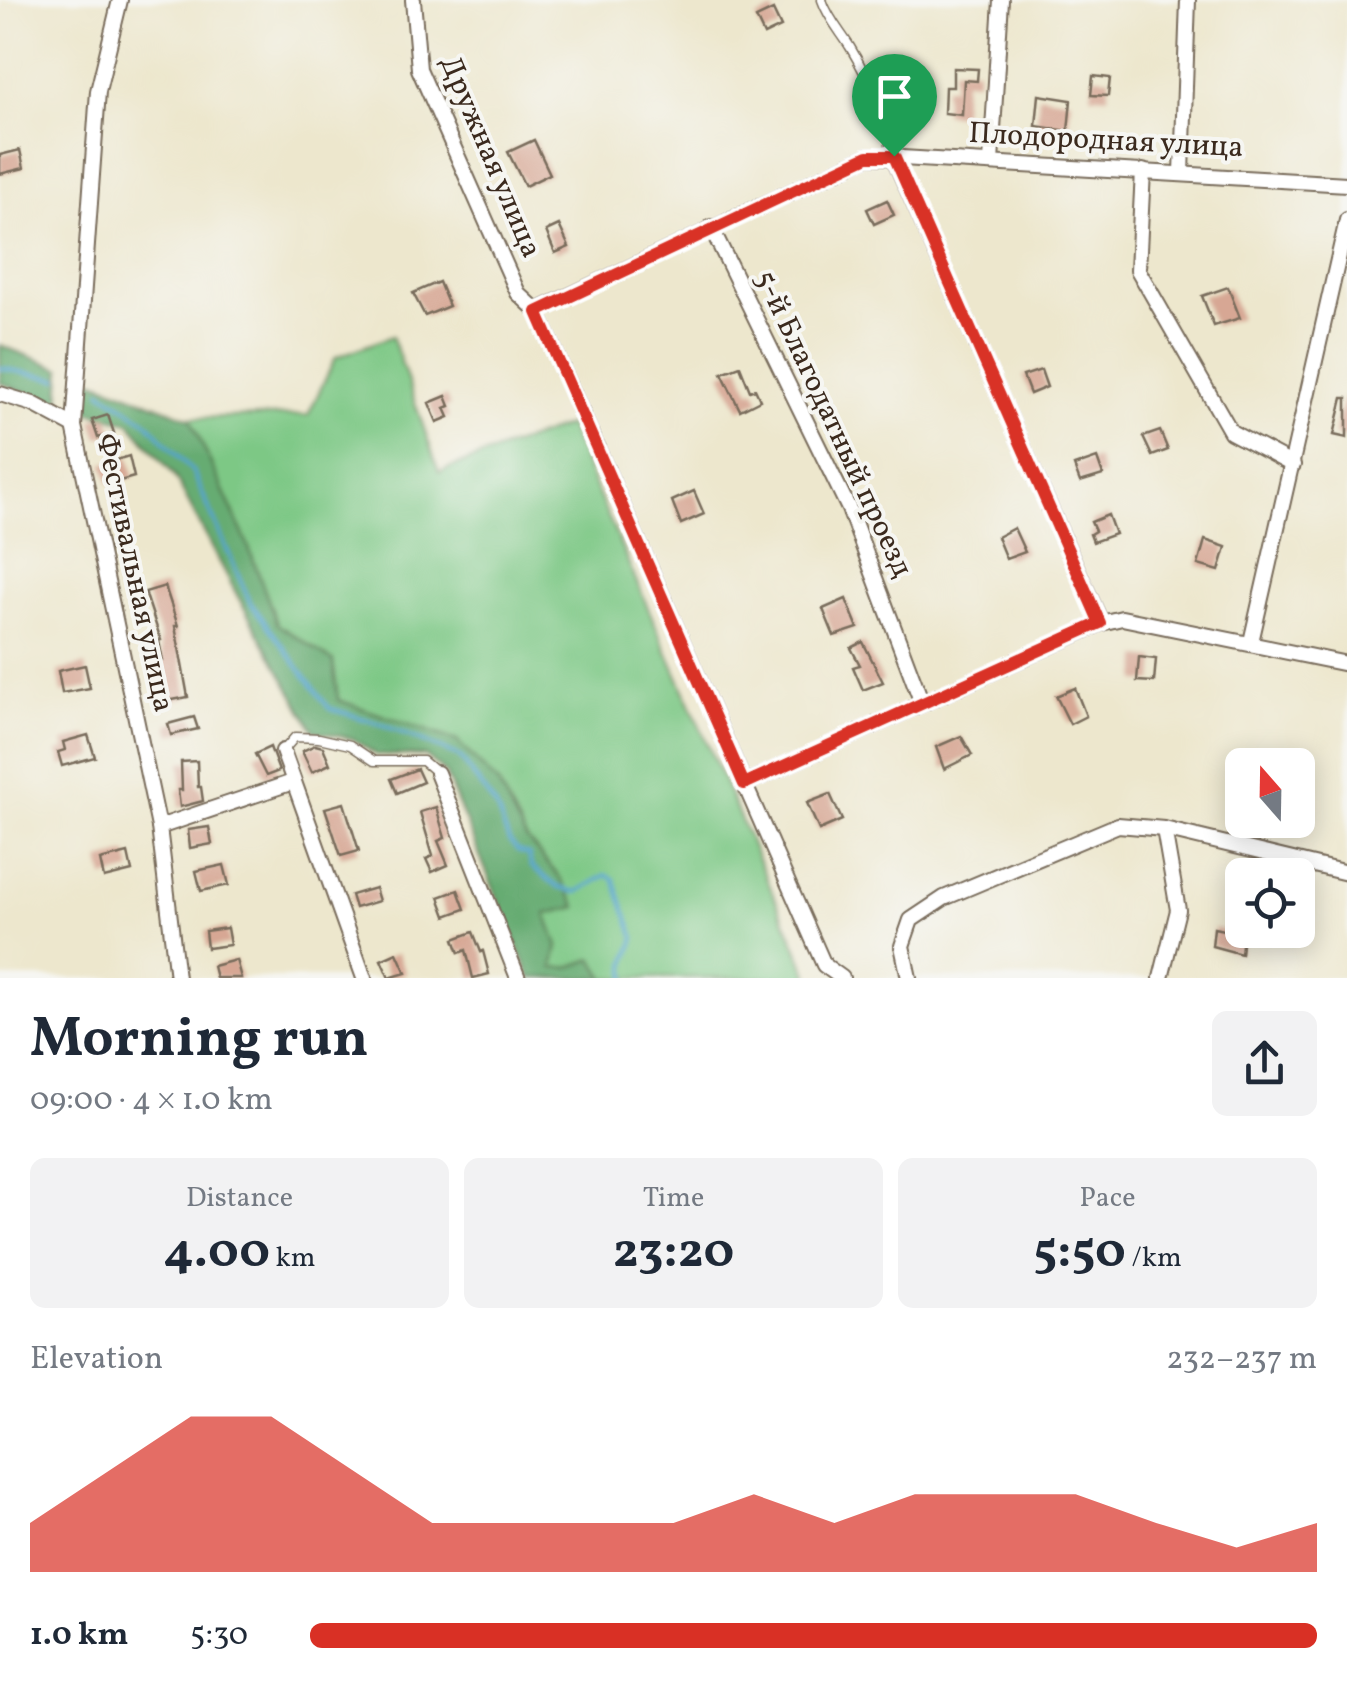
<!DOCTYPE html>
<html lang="en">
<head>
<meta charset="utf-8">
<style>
  body { margin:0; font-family:Vollkorn,serif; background:#f2f2f3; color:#1f2937; height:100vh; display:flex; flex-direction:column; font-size:38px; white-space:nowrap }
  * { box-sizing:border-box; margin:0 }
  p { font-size:32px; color:#747a83 }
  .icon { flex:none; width:55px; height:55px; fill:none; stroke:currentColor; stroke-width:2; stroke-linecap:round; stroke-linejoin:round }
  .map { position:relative; height:978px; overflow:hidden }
  .drawer { display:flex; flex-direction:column; background:#fff; flex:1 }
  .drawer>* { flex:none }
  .needle { width:65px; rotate:340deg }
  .tools { position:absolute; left:1225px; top:748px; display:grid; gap:20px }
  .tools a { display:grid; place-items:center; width:90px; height:90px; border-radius:15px; background:#fff; box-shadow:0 5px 25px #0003; font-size:50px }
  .pin { position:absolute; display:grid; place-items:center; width:85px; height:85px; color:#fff; margin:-102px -42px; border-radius:50% 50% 50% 0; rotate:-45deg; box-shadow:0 0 10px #0007 }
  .pin .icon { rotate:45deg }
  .round { display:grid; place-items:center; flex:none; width:105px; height:105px; border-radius:15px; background:#f2f2f3 }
  .head { display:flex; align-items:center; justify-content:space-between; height:170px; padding:0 30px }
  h1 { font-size:55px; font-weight:700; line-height:75px }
  .metrics { display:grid; grid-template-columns:repeat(3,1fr); gap:15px; height:170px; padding:10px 30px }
  .metrics div { display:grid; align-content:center; border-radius:15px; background:#f2f2f3; text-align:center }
  .metrics b { font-size:50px; font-weight:700 }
  .metrics small { font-size:28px; font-weight:400 }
  .metrics p { font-size:28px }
  .chart { height:280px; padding:20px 30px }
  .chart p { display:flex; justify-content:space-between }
  .chart svg { width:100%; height:180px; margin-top:10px; fill:#d93025; opacity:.7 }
  ul { padding:0 30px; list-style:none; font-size:32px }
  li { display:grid; grid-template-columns:160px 120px 1fr; align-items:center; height:75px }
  li i { height:25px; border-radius:12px; background:#d93025 }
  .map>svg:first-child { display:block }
  .green { fill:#7dc885; stroke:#5c7952; stroke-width:2.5 }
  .forest { fill:#66ac72; stroke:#506b48; stroke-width:2.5 }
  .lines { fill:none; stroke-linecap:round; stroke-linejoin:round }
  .stream { stroke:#54a4ce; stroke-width:4 }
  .building { fill:#d7a794 }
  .service-casing { stroke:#796c5b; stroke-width:11 }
  .minor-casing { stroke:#796c5b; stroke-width:18 }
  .service { stroke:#fff; stroke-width:8 }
  .minor { stroke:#fff; stroke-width:14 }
  .route-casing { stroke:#fff; stroke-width:20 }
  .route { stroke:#d93025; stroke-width:12 }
  .labels { text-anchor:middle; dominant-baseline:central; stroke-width:8; stroke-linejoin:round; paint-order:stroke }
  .street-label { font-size:30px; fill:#3b2a1e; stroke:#f6f6f2 }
</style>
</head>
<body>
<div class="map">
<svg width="1347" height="978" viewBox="0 0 1347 978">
  <rect width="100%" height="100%" fill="#f6f6f2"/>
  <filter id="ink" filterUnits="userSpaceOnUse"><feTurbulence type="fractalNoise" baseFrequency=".01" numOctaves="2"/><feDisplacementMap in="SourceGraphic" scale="20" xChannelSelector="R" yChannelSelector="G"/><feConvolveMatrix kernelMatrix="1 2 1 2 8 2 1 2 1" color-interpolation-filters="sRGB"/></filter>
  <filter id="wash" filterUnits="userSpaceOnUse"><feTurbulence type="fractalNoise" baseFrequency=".0048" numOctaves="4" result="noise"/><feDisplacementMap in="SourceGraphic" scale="40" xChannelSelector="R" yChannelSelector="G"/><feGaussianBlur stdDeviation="2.25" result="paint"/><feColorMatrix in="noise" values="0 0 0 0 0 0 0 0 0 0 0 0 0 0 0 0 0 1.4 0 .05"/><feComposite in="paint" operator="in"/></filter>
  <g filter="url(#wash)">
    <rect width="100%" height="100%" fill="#ede7cd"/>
    <path class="green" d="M 392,336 L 439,472 L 568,425 L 810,978 L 605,978 L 592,959 L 570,967 L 553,968 L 557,946 L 546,914 L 576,907 L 560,878 L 525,837 L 498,784 L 457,741 L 338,700 L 332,661 L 277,624 L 247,543 L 190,418 L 308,415 L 336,357 Z"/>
    <g class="forest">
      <path d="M 0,345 L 62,369 L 60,404 L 0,383 Z"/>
      <path d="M 87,378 L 190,418 L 247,543 L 277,624 L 333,661 L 338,700 L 457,741 L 498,784 L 525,837 L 560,878 L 577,907 L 546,914 L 558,946 L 553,968 L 570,967 L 593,959 L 605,978 L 531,978 L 445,773 L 425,756 L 376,755 L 353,739 L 314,731 L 238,597 L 174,475 L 130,423 L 83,410 Z"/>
    </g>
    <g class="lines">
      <g class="stream">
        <path d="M 0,368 L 58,379"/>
        <path d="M 101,391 L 147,422 L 193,472 L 250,602 L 329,708 L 381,724 L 460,757 L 496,807 L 509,841 L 518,851 L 529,855 L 531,866 L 559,888 L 577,892 L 606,875 L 614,879 L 635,938 L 626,964 L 626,978"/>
      </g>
    </g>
    <g id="blocks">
      <g class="building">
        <path d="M 773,10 L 781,27 L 764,35 L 756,18 Z"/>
        <path d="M 953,68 L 978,69 L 977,81 L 964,80 L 962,115 L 944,113 L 945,87 L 953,87 Z"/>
        <path d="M 1093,76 L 1110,78 L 1108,96 L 1091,95 Z"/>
        <path d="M 1039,95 L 1071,100 L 1068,131 L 1036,126 Z"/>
        <path d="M 534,140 L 550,174 L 525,186 L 508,152 Z"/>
        <path d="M 20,150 L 24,168 L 0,174 L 0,155 Z"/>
        <path d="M 887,200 L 894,215 L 874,224 L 867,209 Z"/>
        <path d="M 559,225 L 569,247 L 555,253 L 546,231 Z"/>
        <path d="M 439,282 L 449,306 L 425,316 L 413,293 Z"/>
        <path d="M 1228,287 L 1240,318 L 1214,326 L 1202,296 Z"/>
        <path d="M 740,366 L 750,391 L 755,389 L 760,400 L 740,410 L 722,373 Z"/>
        <path d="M 1041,370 L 1047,387 L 1030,394 L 1023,376 Z"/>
        <path d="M 446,396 L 450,406 L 445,408 L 449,417 L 437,422 L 429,403 Z"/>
        <path d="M 1343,398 L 1347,398 L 1347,438 L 1334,435 Z"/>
        <path d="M 108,415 L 114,433 L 98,438 L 92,420 Z"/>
        <path d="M 1160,431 L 1168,450 L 1152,456 L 1143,437 Z"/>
        <path d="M 129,456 L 134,477 L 109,484 L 103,464 Z"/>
        <path d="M 1097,458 L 1103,475 L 1080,482 L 1074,466 Z"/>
        <path d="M 694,491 L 704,514 L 681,524 L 672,501 Z"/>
        <path d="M 1108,515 L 1115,534 L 1093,542 L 1090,534 L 1095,531 L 1091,522 Z"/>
        <path d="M 1014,528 L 1025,552 L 1006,559 L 997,537 Z"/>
        <path d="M 1205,540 L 1226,547 L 1219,571 L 1198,565 Z"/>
        <path d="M 165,586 L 178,626 L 175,626 L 188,697 L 167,701 L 157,662 L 163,661 L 159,641 L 161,640 L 145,592 Z"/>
        <path d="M 846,599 L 858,628 L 834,636 L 823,609 Z"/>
        <path d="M 863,642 L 883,682 L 863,690 L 853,667 L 860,665 L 851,648 Z"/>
        <path d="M 1139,657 L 1156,659 L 1154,682 L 1137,681 Z"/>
        <path d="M 85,665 L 90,688 L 62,693 L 58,671 Z"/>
        <path d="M 1075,688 L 1086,716 L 1070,724 L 1056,696 Z"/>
        <path d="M 194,717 L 198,729 L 171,735 L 168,724 Z"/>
        <path d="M 88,735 L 95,757 L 62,766 L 58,752 L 65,750 L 63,742 Z"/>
        <path d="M 961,736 L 972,755 L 944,769 L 936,747 Z"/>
        <path d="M 315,745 L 323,747 L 330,764 L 312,772 L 302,751 Z"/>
        <path d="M 270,747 L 279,771 L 266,776 L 255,754 Z"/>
        <path d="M 197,761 L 198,787 L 201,787 L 203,801 L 180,807 L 178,790 L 182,790 L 181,762 Z"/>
        <path d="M 417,769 L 423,782 L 397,793 L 391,779 Z"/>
        <path d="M 830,794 L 842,820 L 819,830 L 807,803 Z"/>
        <path d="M 344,803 L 359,851 L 341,856 L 325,808 Z"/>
        <path d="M 436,807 L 445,838 L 438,841 L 448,865 L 432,872 L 426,859 L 433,856 L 420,812 Z"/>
        <path d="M 209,827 L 212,844 L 190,848 L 188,830 Z"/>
        <path d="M 128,853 L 132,871 L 104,878 L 100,860 Z"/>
        <path d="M 224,865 L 229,885 L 201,891 L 196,871 Z"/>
        <path d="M 375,888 L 379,901 L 355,908 L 351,895 Z"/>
        <path d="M 458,890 L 465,909 L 446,916 L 439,897 Z"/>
        <path d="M 227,928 L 230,945 L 207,948 L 205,931 Z"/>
        <path d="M 1214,928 L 1243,934 L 1241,954 L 1212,946 Z"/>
        <path d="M 473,932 L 481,952 L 483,951 L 489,974 L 473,978 L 466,950 L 459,953 L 454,939 Z"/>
        <path d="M 397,953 L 406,973 L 389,978 L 381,960 Z"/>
        <path d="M 236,960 L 241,978 L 216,978 L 213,966 Z"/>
      </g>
    </g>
  </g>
  <g filter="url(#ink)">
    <use href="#blocks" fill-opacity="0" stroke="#796c5b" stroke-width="2.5"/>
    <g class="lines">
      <g class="service-casing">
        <g id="service">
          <path d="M 822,0 C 828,18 840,31 850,47 C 870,80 885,119 893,156"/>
          <path d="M 283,751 L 295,737 L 319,738 L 350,745 L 374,761 L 423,761 L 437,773"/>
        </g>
      </g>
      <g class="minor-casing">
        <g id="minor">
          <path d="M 120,0 L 98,91 L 74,426 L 159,827 L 177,978"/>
          <path d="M 413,0 L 419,69 L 518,293 L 537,311 L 824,965 L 842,978"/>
          <path d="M 893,156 L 1101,623"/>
          <path d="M 991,162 L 1001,0"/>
          <path d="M 1143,171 L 1138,270 L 1231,432 L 1293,465"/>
          <path d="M 1182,173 L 1188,0"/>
          <path d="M 711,227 L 849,509 L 922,703"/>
          <path d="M 537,311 L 868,156 L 1347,184"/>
          <path d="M 0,394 L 33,404 L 74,426"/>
          <path d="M 1251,642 L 1347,220"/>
          <path d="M 283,751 L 364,978"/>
          <path d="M 437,773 L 518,978"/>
          <path d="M 744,784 L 1101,623 L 1122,618 L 1347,664"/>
          <path d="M 159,827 L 293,782"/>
          <path d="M 909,978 L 902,946 L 911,920 L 944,898 L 1118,825 L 1164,829"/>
          <path d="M 1161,978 L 1178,910 L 1164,829 L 1347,873"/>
        </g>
      </g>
      <use href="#service" class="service"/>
      <use href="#minor" class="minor"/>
    </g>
  </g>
  <g class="lines" filter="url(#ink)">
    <g class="route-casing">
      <path id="route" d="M 868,156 L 894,156 L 1100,623 L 744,784 L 537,312 Z"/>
    </g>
    <use href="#route" class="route"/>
  </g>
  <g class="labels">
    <g class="street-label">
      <text transform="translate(1106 141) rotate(3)">Плодородная улица</text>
      <text transform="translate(490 157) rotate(67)">Дружная улица</text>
      <text transform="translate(833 424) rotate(65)">5-й Благодатный проезд</text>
      <text transform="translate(134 573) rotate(78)">Фестивальная улица</text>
    </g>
  </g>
</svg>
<div class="tools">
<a><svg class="needle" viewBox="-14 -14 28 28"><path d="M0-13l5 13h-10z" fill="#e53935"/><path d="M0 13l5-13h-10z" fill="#747a83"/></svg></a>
<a><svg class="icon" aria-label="locate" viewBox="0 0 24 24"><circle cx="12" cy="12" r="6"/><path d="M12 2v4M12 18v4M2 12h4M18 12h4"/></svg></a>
</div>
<div class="pin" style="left:894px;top:156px;background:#1e9e55"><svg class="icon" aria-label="arrive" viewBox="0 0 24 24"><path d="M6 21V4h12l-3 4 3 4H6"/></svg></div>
</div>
<section class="drawer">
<div class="head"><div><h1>Morning run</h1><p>09:00 · 4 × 1.0 km</p></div><a class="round"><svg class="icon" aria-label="share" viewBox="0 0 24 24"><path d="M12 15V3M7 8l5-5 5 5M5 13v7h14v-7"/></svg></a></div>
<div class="metrics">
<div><p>Distance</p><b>4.00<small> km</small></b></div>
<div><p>Time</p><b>23:20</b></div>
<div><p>Pace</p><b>5:50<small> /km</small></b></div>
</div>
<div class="chart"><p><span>Elevation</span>232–237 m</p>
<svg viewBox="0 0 160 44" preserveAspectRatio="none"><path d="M0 44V32L10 19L20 6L30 6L40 19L50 32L60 32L70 32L80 32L90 25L100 32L110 25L120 25L130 25L140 32L150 38L160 32V44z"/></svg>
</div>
<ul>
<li><b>1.0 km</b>5:30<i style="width:100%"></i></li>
</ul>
</section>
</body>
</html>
